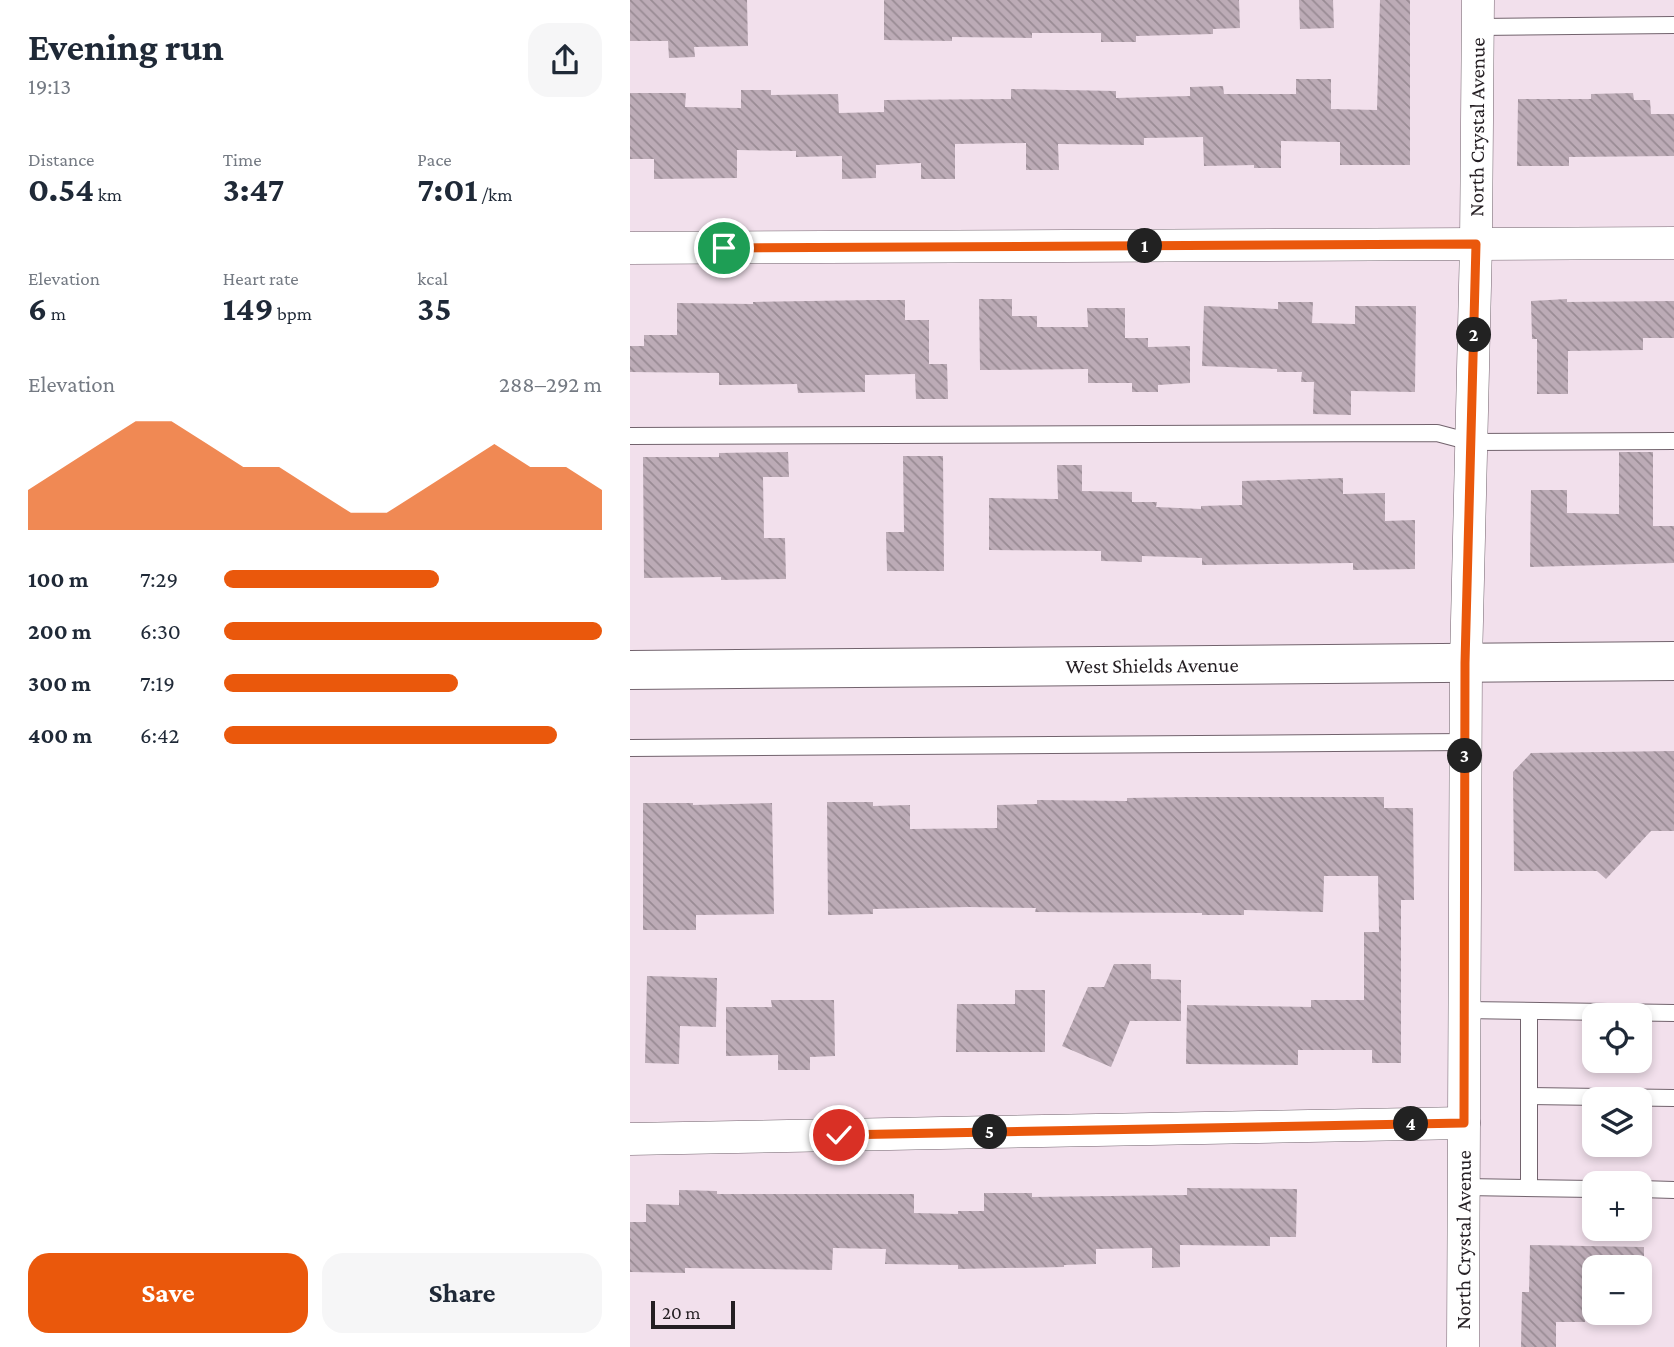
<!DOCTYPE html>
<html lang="en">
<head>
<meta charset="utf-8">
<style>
  body { margin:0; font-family:"Crimson Pro",serif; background:#f6f6f7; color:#1f2937; height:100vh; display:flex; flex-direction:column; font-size:26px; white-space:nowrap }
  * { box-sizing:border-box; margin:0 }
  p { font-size:23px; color:#747a83 }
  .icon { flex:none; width:38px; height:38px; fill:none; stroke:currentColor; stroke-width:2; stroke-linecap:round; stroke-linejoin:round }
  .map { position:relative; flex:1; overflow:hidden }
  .drawer { display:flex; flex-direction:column; background:#fff; width:630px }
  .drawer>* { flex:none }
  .fabs { position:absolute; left:952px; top:1003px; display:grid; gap:14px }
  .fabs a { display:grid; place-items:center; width:70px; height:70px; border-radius:14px; background:#fff; box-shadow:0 4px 10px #0003; font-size:35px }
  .scale { position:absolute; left:21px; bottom:18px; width:84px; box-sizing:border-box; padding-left:7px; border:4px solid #241e22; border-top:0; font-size:19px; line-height:24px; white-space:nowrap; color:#241e22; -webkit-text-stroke:5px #f2e0ec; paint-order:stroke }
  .pin { position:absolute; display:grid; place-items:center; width:60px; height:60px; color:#fff; margin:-30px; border:4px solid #fff; border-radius:50%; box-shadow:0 2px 7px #0007 }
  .km { position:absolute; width:35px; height:35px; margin:-18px; border-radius:50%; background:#222; color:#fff; font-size:19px; line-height:35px; text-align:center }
  .round { display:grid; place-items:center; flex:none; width:74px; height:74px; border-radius:21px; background:#f6f6f7 }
  .overview { display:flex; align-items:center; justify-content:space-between; height:119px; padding:0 28px }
  h1 { font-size:38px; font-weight:700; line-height:52px }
  .metrics { display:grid; grid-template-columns:repeat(3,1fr); gap:10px; height:119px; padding:7px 28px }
  .metrics div { display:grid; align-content:center }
  .metrics b { font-size:35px; font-weight:700 }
  .metrics small { font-size:19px; font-weight:400 }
  .metrics p { font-size:19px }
  .chart { height:196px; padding:14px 28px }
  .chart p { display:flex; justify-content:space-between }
  .chart svg { width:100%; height:126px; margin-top:7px; fill:#ea580c; opacity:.7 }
  .action { display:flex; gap:14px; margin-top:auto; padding:14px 28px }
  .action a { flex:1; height:80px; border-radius:21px; background:#ea580c; color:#fff; font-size:28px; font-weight:700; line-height:80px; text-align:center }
  .action a+a { background:#f6f6f7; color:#1f2937 }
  ul { padding:0 28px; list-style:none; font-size:23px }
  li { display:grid; grid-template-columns:112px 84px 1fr; align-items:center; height:52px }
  li i { height:18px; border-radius:9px; background:#ea580c }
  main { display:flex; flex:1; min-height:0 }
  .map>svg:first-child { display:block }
  .building { fill:url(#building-back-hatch) }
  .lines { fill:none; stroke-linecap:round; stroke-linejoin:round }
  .service-casing { stroke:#72636d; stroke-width:18 }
  .minor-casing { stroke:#72636d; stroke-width:33 }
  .secondary-casing { stroke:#72636d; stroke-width:40 }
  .service { stroke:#fff; stroke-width:16 }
  .minor { stroke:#fff; stroke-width:32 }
  .secondary { stroke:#fff; stroke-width:38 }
  .route-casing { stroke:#fff; stroke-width:14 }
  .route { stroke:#ea580c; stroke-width:9 }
  .labels { text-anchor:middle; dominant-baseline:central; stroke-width:5; stroke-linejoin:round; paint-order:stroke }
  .street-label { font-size:21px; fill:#241e22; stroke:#f2e0ec }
</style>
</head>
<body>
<main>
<section class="drawer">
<div class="overview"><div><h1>Evening run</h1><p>19:13</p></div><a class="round"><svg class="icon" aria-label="share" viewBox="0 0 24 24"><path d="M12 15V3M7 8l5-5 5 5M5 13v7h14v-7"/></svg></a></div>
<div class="metrics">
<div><p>Distance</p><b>0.54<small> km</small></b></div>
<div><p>Time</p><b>3:47</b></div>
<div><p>Pace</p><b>7:01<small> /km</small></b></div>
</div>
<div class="metrics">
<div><p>Elevation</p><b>6<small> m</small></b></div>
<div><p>Heart rate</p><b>149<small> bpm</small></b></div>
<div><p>kcal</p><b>35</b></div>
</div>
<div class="chart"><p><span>Elevation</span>288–292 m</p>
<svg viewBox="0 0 160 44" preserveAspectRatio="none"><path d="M0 44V30L10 22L20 14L30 6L40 6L50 14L60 22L70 22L80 30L90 38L100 38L110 30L120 22L130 14L140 22L150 22L160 30V44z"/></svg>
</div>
<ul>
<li><b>100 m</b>7:29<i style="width:57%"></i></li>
<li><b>200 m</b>6:30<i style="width:100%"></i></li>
<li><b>300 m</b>7:19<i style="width:62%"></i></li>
<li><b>400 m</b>6:42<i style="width:88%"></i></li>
</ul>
<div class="action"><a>Save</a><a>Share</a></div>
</section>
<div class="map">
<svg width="1044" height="1347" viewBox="0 0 1044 1347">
  <defs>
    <pattern id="building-back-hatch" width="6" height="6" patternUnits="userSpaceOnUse" patternTransform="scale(1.75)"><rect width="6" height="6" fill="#bcabb6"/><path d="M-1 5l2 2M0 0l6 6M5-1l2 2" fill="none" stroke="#998b94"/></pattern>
  </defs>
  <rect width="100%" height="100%" fill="#f2e0ec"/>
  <g class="building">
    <path d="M 0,0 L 117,0 L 118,46 L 64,47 L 65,57 L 39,58 L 38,41 L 0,41 Z"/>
    <path d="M 254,0 L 609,0 L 610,28 L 583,29 L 583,34 L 506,36 L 506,42 L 471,42 L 471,33 L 402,33 L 402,38 L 322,37 L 322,41 L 254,40 Z"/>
    <path d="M 669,0 L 703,0 L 704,28 L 670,29 Z"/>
    <path d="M 750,0 L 780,0 L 780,165 L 710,165 L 710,142 L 651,141 L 651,168 L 624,168 L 624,165 L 574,166 L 573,137 L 514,138 L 514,145 L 428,144 L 429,170 L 396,170 L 396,143 L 325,144 L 325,179 L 291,179 L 291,163 L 246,165 L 246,178 L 212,179 L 212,156 L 166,157 L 166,151 L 107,150 L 107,178 L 24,179 L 24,159 L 0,159 L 0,93 L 56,93 L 55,107 L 111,108 L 111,90 L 141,90 L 141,95 L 208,94 L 209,113 L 254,112 L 254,100 L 381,99 L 381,89 L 486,91 L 486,98 L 560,96 L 560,87 L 593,86 L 594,94 L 666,94 L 666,79 L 701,79 L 701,109 L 747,110 Z"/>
    <path d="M 1003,93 L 1004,100 L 1020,100 L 1021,114 L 1044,114 L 1044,156 L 939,157 L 939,166 L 887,166 L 888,99 L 961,99 L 961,94 Z"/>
    <path d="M 349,299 L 382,299 L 382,316 L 407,316 L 407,327 L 458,327 L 457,308 L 495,308 L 495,338 L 518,338 L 518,347 L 560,346 L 560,383 L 528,385 L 528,392 L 502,392 L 502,383 L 458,383 L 458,369 L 350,370 Z"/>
    <path d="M 937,299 L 937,302 L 1044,301 L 1044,338 L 1013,338 L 1013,350 L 938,351 L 938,394 L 907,394 L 907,339 L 902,339 L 901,301 Z"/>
    <path d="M 243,300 L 275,300 L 275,320 L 299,320 L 299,364 L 317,364 L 318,399 L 286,399 L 285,374 L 235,375 L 235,392 L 168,393 L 167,384 L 89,385 L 89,373 L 0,372 L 0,346 L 14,346 L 14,335 L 47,335 L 47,303 L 123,304 L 123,302 Z"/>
    <path d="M 648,302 L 683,302 L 682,323 L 725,324 L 725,306 L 786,306 L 785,392 L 721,391 L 721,415 L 683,414 L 684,382 L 671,382 L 672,372 L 647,372 L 647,369 L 572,366 L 574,306 L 648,309 Z"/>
    <path d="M 158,452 L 159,477 L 133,477 L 134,538 L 155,538 L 156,579 L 91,580 L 91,577 L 14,578 L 13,457 L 89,457 L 89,453 Z"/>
    <path d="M 989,452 L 1023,452 L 1023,526 L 1044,526 L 1044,563 L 900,567 L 901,490 L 937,490 L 937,513 L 989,514 Z"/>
    <path d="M 273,456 L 313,456 L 314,571 L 257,571 L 256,532 L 274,532 Z"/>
    <path d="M 427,465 L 452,465 L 452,491 L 502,492 L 502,502 L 527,502 L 526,507 L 571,509 L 571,506 L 612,505 L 612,481 L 713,478 L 713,494 L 755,493 L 755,521 L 785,520 L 785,569 L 723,570 L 723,563 L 572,565 L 572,558 L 512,556 L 512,562 L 471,561 L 471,551 L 359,550 L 359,498 L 428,499 Z"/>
    <path d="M 1044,751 L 1044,831 L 1021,831 L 976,879 L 967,871 L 884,871 L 883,772 L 901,753 Z"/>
    <path d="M 559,797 L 754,797 L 754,808 L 783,808 L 784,900 L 771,900 L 771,1063 L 742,1063 L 742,1050 L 668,1050 L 668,1065 L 556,1064 L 557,1005 L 681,1007 L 681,1000 L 734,1000 L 734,932 L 749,932 L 748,876 L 694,876 L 693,912 L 614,910 L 614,915 L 572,915 L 572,913 L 405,912 L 406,908 L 338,907 L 243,909 L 243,914 L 198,915 L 197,802 L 243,802 L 243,806 L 280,805 L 280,829 L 367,828 L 367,805 L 407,804 L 407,800 L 497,801 L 497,798 Z"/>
    <path d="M 13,803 L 63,803 L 63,805 L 142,803 L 144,914 L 66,915 L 66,930 L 13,930 Z"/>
    <path d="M 484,964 L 521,964 L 521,979 L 551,980 L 551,1021 L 500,1021 L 481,1067 L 432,1046 L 458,987 L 474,987 Z"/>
    <path d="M 17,976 L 87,978 L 86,1027 L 50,1026 L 49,1064 L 15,1063 Z"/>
    <path d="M 385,990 L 415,990 L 415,1052 L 326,1052 L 327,1004 L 385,1004 Z"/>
    <path d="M 141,1000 L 204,1000 L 205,1056 L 180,1057 L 180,1070 L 148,1070 L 148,1055 L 96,1056 L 96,1007 L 142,1007 Z"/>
    <path d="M 557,1188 L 667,1189 L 666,1237 L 640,1237 L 640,1246 L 550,1245 L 550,1267 L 522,1268 L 522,1248 L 466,1249 L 466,1264 L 434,1265 L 434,1267 L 328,1269 L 328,1265 L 255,1264 L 256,1249 L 203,1248 L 202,1270 L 55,1268 L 55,1273 L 0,1272 L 0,1222 L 16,1222 L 16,1204 L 49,1205 L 49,1190 L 87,1191 L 87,1194 L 284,1194 L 284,1213 L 328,1214 L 328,1211 L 354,1211 L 354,1193 L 402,1193 L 402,1197 L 557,1195 Z"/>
    <path d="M 900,1245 L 1014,1247 L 1014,1267 L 964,1267 L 964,1286 L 956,1286 L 955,1322 L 926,1322 L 926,1347 L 891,1347 L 892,1292 L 899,1292 Z"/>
  </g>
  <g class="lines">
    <g class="service-casing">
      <g id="service">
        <path d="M 848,27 L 1044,25"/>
        <path d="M 0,436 L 807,433 L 841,442 L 1044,441"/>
        <path d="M 0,748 L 836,742"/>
        <path d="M 835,1010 L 1044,1013"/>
        <path d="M 899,1011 L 899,1188"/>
        <path d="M 899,1096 L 1044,1098"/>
        <path d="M 835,1187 L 964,1189"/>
        <path d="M 1010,1189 L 1044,1190"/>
      </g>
    </g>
    <g class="minor-casing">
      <g id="minor">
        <path d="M 0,248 L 1044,243"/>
        <path d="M 0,1139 L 834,1123"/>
        <path id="s1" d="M 833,1347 L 836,663 L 846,244 L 848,0"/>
      </g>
    </g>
    <g class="secondary-casing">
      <g id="secondary">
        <path id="s2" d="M 0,670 L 1044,661"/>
      </g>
    </g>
    <use href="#service" class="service"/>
    <use href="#minor" class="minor"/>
    <use href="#secondary" class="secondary"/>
  </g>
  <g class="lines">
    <g class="route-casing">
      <path id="route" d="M 94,248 L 846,244 L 835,663 L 834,1123 L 209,1135"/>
    </g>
    <use href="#route" class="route"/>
  </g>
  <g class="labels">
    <g class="street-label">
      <text stroke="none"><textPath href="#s1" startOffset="1220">North Crystal Avenue</textPath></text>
      <text stroke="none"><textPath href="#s2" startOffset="522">West Shields Avenue</textPath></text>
      <text stroke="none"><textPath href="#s1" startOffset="107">North Crystal Avenue</textPath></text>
    </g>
  </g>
</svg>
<div class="fabs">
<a><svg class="icon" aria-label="locate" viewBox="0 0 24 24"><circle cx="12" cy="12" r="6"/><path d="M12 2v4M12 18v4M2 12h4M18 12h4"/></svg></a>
<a><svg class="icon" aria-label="layers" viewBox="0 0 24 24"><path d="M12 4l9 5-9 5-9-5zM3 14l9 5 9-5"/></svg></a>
<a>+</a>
<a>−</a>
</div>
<div class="scale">20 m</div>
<div class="pin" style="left:94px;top:248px;background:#1e9e55"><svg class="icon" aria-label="arrive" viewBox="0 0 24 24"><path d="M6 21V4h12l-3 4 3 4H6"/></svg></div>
<div class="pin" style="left:209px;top:1135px;background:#d93025"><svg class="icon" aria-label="check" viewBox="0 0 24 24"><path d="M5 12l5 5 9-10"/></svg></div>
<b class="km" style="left:515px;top:246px">1</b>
<b class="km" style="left:844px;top:335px">2</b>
<b class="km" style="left:835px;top:756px">3</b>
<b class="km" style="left:781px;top:1124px">4</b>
<b class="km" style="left:360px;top:1132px">5</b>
</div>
</main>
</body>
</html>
